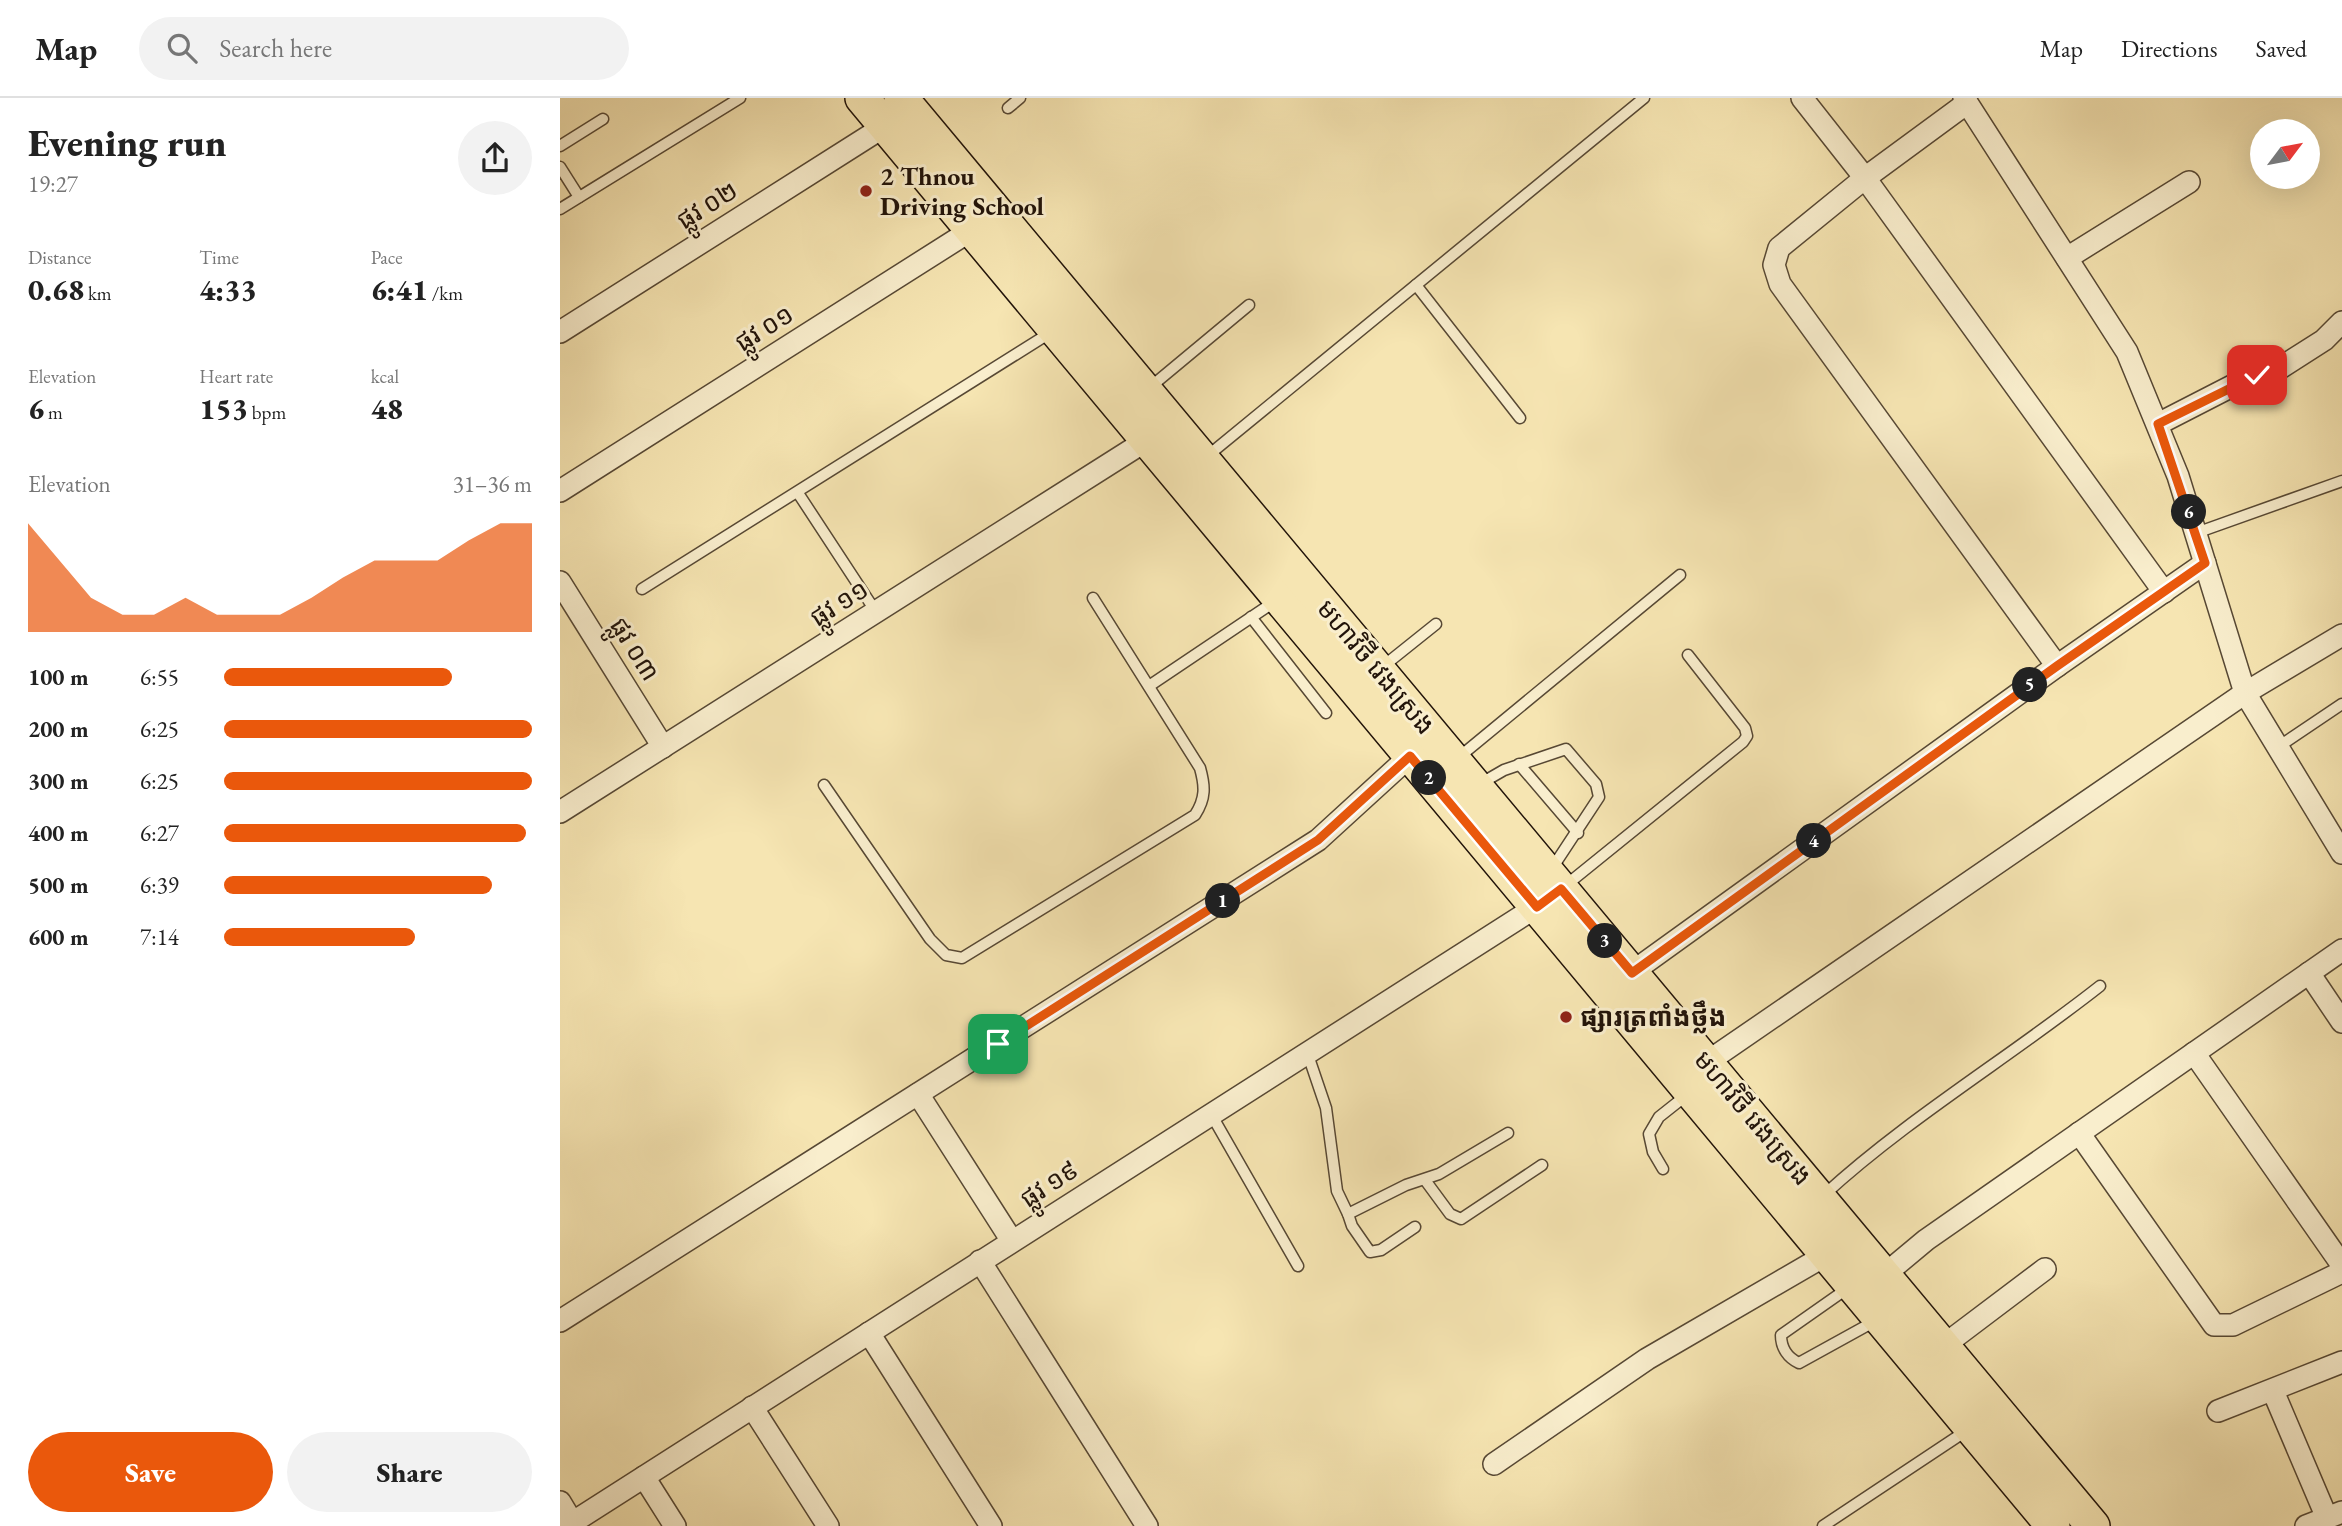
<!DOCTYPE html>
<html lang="en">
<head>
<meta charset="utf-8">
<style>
  body { margin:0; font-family:"EB Garamond","Noto Sans Khmer",serif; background:#f2f2f2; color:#222; height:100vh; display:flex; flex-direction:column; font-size:26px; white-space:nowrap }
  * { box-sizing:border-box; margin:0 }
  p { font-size:23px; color:#767676 }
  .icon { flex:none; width:38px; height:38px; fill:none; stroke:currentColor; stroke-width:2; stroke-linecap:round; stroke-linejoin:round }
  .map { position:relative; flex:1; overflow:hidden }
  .details { display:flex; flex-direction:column; background:#fff; width:560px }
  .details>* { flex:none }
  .needle { width:46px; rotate:58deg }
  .fabs { position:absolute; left:1690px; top:21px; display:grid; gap:14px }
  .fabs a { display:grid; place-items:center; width:70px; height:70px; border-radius:50%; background:#fff; box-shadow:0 7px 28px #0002; font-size:35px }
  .pin { position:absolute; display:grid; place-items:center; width:60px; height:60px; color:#fff; margin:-30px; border-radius:14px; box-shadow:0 4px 10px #0006 }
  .km { position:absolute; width:35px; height:35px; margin:-18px; border-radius:50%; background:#222; color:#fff; font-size:19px; line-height:35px; text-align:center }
  .round { display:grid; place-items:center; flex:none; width:74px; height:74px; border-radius:37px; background:#f2f2f2 }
  .head { display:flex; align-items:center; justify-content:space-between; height:119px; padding:0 28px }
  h1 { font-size:38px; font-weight:800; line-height:52px }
  .figures { display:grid; grid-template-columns:repeat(3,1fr); gap:10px; height:119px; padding:7px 28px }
  .figures div { display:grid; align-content:center }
  .figures b { font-size:30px; font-weight:800 }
  .figures small { font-size:19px; font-weight:400 }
  .figures p { font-size:19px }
  .chart { height:196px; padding:14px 28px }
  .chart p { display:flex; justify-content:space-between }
  .chart svg { width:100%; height:126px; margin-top:7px; fill:#ea580c; opacity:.7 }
  .action { display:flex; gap:14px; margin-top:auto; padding:14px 28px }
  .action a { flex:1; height:80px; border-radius:42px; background:#ea580c; color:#fff; font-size:28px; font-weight:800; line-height:80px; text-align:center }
  .action a+a { background:#f2f2f2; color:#222 }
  ul { padding:0 28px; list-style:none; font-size:23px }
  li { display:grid; grid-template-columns:112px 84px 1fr; align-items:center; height:52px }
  li i { height:18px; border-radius:9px; background:#ea580c }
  header { display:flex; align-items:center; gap:42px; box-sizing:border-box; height:98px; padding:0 35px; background:#fff; border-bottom:2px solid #e0e0e0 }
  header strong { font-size:33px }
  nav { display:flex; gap:38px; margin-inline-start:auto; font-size:24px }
  .search { width:490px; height:63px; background:#f2f2f2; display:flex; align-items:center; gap:18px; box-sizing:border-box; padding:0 24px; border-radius:38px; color:#767676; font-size:26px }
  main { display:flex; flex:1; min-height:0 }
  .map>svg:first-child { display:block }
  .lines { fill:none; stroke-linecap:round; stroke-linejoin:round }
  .service-casing { stroke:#574834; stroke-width:13 }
  .minor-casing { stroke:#574834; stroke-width:24 }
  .primary-casing { stroke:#22140a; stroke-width:36 }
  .service { stroke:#f9eecd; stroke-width:10 }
  .minor { stroke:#f9eecd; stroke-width:21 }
  .primary { stroke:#f6e5b2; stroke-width:33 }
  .route-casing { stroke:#fff; stroke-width:14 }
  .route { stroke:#ea580c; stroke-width:9 }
  .poi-dot { fill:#8f2418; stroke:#f9eecd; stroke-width:2.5 }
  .labels { text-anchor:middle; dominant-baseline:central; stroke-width:6; stroke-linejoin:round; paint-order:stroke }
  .poi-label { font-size:26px; font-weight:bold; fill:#22140a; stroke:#f9eecd; text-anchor:start }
  .street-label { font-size:26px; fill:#22140a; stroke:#f9eecd }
</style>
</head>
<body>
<header>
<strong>Map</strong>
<div class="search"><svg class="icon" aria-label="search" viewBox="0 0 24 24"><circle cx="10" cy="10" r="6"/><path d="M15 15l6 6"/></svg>Search here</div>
<nav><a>Map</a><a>Directions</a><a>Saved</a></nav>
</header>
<main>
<section class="details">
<div class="head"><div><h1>Evening run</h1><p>19:27</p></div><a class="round"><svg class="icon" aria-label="share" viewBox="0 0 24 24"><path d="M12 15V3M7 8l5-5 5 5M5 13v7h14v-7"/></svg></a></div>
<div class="figures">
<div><p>Distance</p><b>0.68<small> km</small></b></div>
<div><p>Time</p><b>4:33</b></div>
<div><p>Pace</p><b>6:41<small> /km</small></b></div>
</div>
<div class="figures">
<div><p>Elevation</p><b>6<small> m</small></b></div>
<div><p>Heart rate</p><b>153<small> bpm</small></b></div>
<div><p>kcal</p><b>48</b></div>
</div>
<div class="chart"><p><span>Elevation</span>31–36 m</p>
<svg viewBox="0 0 160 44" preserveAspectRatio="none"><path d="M0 44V6L10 19L20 32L30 38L40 38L50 32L60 38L70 38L80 38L90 32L100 25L110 19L120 19L130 19L140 12L150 6L160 6V44z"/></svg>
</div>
<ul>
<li><b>100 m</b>6:55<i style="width:74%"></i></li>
<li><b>200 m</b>6:25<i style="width:100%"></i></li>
<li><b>300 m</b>6:25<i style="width:100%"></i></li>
<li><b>400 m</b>6:27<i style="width:98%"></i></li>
<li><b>500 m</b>6:39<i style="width:87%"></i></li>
<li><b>600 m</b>7:14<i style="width:62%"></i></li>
</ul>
<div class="action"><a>Save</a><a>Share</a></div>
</section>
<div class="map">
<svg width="1782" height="1428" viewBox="0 0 1782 1428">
  <rect width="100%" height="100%" fill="#f6e5b2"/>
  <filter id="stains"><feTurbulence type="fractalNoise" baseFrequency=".00286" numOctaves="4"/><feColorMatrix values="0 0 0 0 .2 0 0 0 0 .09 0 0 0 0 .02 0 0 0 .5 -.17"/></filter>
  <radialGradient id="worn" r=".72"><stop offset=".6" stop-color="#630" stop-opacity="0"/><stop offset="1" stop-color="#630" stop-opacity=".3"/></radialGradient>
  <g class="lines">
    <g class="service-casing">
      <g id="service">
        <path d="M 448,10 L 460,0"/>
        <path d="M 0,48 L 43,21"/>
        <path d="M 0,69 L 19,99"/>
        <path d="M 0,111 L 180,0"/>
        <path d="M 856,187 L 960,320"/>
        <path d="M 588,291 L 689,207"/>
        <path d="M 645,360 L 1084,0"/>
        <path d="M 238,395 L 316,514"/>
        <path d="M 1636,435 L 1782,383"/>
        <path d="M 82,491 L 493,233"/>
        <path d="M 691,519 L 766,615"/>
        <path d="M 821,570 L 876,526"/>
        <path d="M 589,588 L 717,502"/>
        <path d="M 1718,649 L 1782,606"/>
        <path d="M 898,660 L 1120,477"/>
        <path d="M 959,666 L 1018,735"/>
        <path d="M 264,687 L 370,841 L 386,857 L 402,860 L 635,717 C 646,700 645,688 640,670 L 533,500"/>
        <path d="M 918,687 L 944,672 L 1006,651 L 1036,686 L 1039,699 L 991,772"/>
        <path d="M 1005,788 L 1183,644 L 1187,638 L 1185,630 L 1128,557"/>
        <path d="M 747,954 L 766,1010 L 777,1093 L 788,1116 L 846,1087 L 879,1076 L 948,1035"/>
        <path d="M 651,1016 L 738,1168"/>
        <path d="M 1103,1071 L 1093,1054 L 1089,1036 L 1099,1019 L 1128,996"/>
        <path d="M 865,1082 L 890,1116 L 901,1121 L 982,1067"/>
        <path d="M 1264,1097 C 1348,1020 1450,959 1540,888"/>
        <path d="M 788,1116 L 792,1128 L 810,1154 L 821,1152 L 855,1129"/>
        <path d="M 1288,1190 L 1221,1237 C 1221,1250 1228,1260 1239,1265 L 1317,1222"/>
        <path d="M 1263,1428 L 1409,1331"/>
      </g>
    </g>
    <g class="minor-casing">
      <g id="minor">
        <path d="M 1242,0 L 1305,80 L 1604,494"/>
        <path d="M 1404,0 L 1567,254 L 1618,378 L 1685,595 L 1782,755"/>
        <path d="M 1407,5 L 1305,80 L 1219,150 L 1214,167 L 1220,186 L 1497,568"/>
        <path d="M 1507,160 L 1629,84"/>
        <path d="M 0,234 L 325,28"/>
        <path d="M 1598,326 L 1674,287 L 1714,274 L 1764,242 L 1782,224"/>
        <path d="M 0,393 L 421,126"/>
        <path d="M 0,484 L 103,649"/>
        <path d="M 0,714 L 587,342"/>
        <path d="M 1071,875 L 1497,568 L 1645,465"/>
        <path d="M 1749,875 L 1782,924"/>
        <path d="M 1634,955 L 1782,1167"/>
        <path d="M 1137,971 L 1685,595 L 1782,537"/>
        <path d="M 358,996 L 452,1143"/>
        <path d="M 1519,1035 L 1654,1227 L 1673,1227 L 1782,1174"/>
        <path d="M 420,1163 L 587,1428"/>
        <path d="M 1324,1177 L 1366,1142 L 1782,852"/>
        <path d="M 0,1223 L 758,742 L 850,658"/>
        <path d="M 309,1235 L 431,1428"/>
        <path d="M 1383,1248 L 1485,1171"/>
        <path d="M 1713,1293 L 1767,1420"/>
        <path d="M 192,1309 L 268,1428"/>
        <path d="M 1658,1313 L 1782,1264"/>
        <path d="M 934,1366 L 1087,1261 L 1266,1157"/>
        <path d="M 84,1379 L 115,1428"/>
        <path d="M 0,1404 L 12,1424"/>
        <path d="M 7,1428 L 984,804"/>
        <path d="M 1746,1428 L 1782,1414"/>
      </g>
    </g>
    <g class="primary-casing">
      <g id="primary">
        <path d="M 302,0 L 1493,1428"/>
        <path d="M 341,0 L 1533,1428"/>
      </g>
    </g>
    <use href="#service" class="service"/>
    <use href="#minor" class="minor"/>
    <use href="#primary" class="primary"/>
  </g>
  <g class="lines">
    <g class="route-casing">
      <path id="route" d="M 438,946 L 758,742 L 850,658 L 977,809 L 1001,791 L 1072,875 L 1497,568 L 1645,465 L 1598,326 L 1697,277"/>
    </g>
    <use href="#route" class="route"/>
  </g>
  <g class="poi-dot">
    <circle cx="306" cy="93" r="7"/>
    <circle cx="1006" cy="919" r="7"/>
  </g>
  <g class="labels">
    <g class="poi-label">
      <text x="320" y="78">2 Thnou<tspan x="320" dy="30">Driving School</tspan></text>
      <text x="1020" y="919">ផ្សារត្រពាំងថ្លឹង</text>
    </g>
    <g class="street-label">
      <text transform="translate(147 107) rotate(-32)">ផ្លូវ ០២</text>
      <text transform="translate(204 230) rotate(-32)">ផ្លូវ ០១</text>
      <text transform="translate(279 505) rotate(-32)">ផ្លូវ ១១</text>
      <text transform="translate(75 551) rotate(58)">ផ្លូវ ០៣</text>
      <text transform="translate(816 569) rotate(50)">មហាវិថី វេងស្រេង</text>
      <text transform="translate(1193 1020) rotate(50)">មហាវិថី វេងស្រេង</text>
      <text transform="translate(489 1086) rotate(-33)">ផ្លូវ ១៩</text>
    </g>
  </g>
  <rect width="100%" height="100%" filter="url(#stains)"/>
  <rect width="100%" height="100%" fill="url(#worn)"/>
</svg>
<div class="fabs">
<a><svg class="needle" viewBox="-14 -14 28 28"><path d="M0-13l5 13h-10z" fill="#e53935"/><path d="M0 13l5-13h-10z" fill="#767676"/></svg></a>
</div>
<div class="pin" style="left:438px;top:946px;background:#1e9e55"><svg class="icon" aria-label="arrive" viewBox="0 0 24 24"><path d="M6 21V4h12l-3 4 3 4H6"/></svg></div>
<div class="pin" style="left:1697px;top:277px;background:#d93025"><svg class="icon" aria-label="check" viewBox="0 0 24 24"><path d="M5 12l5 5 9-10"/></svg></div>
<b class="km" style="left:663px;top:803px">1</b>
<b class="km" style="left:869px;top:680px">2</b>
<b class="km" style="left:1045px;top:843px">3</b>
<b class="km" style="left:1254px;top:743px">4</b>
<b class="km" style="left:1470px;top:587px">5</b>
<b class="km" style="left:1629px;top:414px">6</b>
</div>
</main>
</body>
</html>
